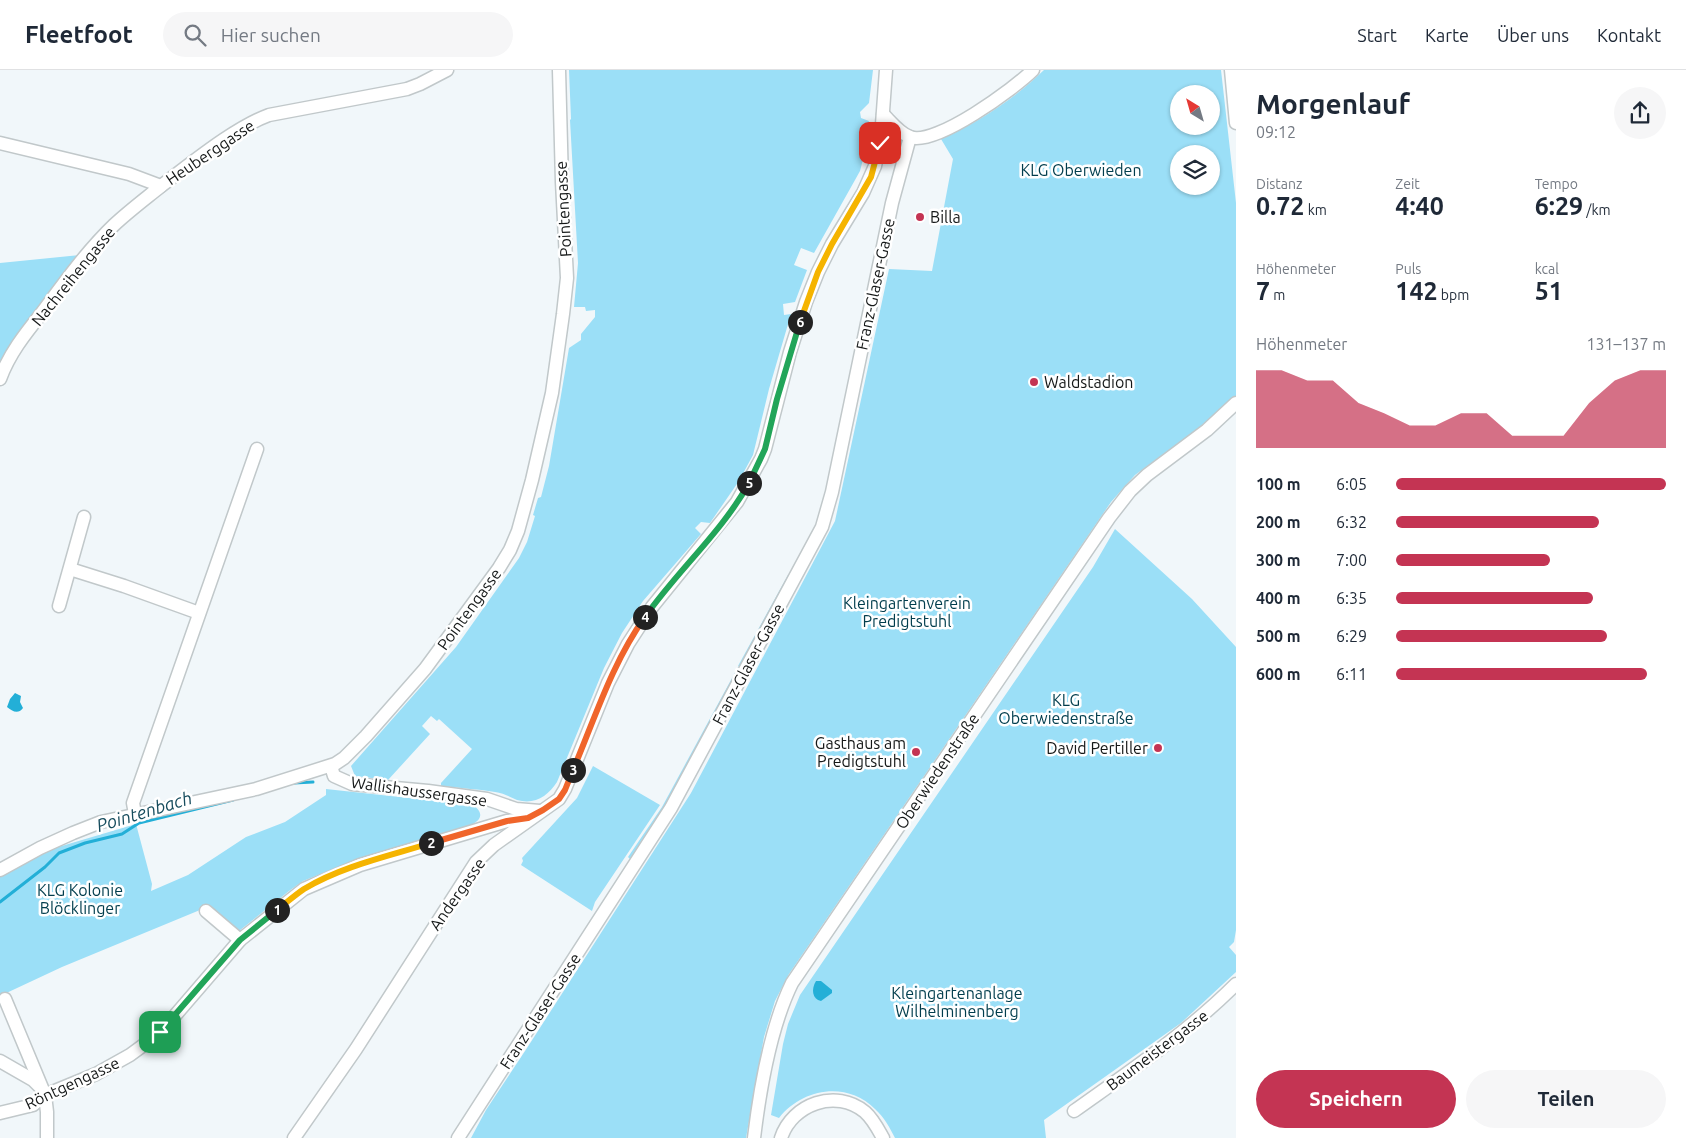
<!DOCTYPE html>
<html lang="de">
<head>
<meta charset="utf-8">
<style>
  body { margin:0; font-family:Ubuntu,sans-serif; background:#f6f6f7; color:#1f2937; height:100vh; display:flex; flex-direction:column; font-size:19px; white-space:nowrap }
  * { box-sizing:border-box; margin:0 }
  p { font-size:16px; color:#747a83 }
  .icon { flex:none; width:28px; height:28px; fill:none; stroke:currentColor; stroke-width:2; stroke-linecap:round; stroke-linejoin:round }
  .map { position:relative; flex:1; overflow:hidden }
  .drawer { display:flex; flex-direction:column; background:#fff; width:450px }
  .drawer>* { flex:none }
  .needle { width:32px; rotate:323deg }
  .fabs { position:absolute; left:1170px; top:15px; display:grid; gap:10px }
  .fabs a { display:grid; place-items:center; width:50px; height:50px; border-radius:50%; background:#fff; box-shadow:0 1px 4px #0004; font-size:25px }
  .pin { position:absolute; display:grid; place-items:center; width:42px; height:42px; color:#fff; margin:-21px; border-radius:10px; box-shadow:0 2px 8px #0006 }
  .km { position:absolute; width:25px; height:25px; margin:-12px; border-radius:50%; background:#222; color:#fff; font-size:14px; line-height:25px; text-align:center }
  .round { display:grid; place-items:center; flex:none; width:52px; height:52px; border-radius:26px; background:#f6f6f7 }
  .overview { display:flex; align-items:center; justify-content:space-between; height:85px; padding:0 20px }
  h1 { font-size:28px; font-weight:700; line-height:38px }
  .stats { display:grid; grid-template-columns:repeat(3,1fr); gap:8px; height:85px; padding:5px 20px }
  .stats div { display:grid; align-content:center }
  .stats b { font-size:25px; font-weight:700 }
  .stats small { font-size:14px; font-weight:400 }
  .stats p { font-size:14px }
  .chart { height:140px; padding:10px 20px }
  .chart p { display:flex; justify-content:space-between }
  .chart svg { width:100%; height:90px; margin-top:5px; fill:#c43453; opacity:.7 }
  .primary-button { display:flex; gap:10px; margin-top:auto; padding:10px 20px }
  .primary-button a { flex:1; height:58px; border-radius:30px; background:#c43453; color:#fff; font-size:20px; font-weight:700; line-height:58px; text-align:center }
  .primary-button a+a { background:#f6f6f7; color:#1f2937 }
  ul { padding:0 20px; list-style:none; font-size:16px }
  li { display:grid; grid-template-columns:80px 60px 1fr; align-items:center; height:38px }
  li i { height:12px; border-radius:6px; background:#c43453 }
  header { display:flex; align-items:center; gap:30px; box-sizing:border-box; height:70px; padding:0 25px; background:#fff; border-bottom:1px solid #e0e1e3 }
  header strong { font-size:24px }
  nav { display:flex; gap:28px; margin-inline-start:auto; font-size:18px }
  .search { width:350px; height:45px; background:#f6f6f7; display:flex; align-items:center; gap:12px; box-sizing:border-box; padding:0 18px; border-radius:28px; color:#747a83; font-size:19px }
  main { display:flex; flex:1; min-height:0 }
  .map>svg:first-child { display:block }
  .green { fill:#9bdff7; fill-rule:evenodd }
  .water { fill:#23afd7 }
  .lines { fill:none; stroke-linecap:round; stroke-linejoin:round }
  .stream { stroke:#23afd7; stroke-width:3 }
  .minor-casing { stroke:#c1c8ca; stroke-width:15 }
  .minor { stroke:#fff; stroke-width:12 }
  .split-1-casing { stroke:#fff; stroke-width:10 }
  .split-2-casing { stroke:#fff; stroke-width:10 }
  .split-3-casing { stroke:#fff; stroke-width:10 }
  .split-4-casing { stroke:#fff; stroke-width:10 }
  .split-5-casing { stroke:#fff; stroke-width:10 }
  .split-6-casing { stroke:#fff; stroke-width:10 }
  .split-7-casing { stroke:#fff; stroke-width:10 }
  .split-1 { stroke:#22a559; stroke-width:6 }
  .split-2 { stroke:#f5b400; stroke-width:6 }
  .split-3 { stroke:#f0652b; stroke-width:6 }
  .split-4 { stroke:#f0652b; stroke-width:6 }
  .split-5 { stroke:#22a559; stroke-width:6 }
  .split-6 { stroke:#22a559; stroke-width:6 }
  .split-7 { stroke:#f5b400; stroke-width:6 }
  .poi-dot { fill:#c43453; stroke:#fff; stroke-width:2 }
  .labels { text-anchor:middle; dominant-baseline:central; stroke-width:5; stroke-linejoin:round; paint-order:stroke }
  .street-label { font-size:16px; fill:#151818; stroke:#fff }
  .park-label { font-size:16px; fill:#013d4d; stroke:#fff }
  .poi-label { font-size:16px; fill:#151818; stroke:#fff; text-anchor:start }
  .water-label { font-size:18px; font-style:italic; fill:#164c5d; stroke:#fff }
</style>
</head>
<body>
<header>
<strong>Fleetfoot</strong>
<div class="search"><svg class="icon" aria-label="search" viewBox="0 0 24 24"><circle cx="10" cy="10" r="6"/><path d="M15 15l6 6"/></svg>Hier suchen</div>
<nav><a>Start</a><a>Karte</a><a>Über uns</a><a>Kontakt</a></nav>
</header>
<main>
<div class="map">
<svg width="1236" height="1068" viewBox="0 0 1236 1068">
  <rect width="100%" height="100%" fill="#f1f7fa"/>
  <g class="green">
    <path d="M 569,0 L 873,0 L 869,33 L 860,42 L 861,48 L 869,51 L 865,65 L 869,66 L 860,101 L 855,110 L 814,183 L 801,178 L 794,195 L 807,200 L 795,232 L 783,234 L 784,245 L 791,244 L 769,319 L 753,385 L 739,411 L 710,453 L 701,452 L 695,458 L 701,464 L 643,531 L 622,563 L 604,598 L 557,712 C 548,726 535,735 517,730 C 510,727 503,723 495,722 C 477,719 459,718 441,716 L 441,713 L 472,679 L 439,649 L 437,651 L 431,646 L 422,656 L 430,664 L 388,710 L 355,706 L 351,696 L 456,577 L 519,488 L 527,472 L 535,446 L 533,445 L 538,428 L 541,427 L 549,396 L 569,278 L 581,270 L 581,264 L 595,247 L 595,240 L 586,241 L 585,237 L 574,237 L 578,193 L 570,50 L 571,49 Z"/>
    <path d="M 1044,0 L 1221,0 L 1236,133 L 1236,326 L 1195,361 L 1135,405 L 1111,432 L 789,904 L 775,931 L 764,967 L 746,1068 L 471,1068 L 486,1040 L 527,978 L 691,723 L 835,451 L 889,199 L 932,201 L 953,89 L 941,69 C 979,52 1014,29 1044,0 ZM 1179,24 L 1211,24 L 1211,56 L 1179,56 ZM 1179,84 L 1211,84 L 1211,116 L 1179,116 Z"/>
    <path d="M 80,185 C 51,220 23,254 0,293 L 0,193 Z"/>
    <path d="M 1115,459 L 1192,529 L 1236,577 L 1236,860 L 1234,872 L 1229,877 L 1236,885 L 1236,902 L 1181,953 L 1044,1050 L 1046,1068 L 895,1068 C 890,1058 884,1047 875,1039 C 847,1011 803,1018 779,1048 L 771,1045 L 783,974 L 788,954 L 800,925 L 1093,497 Z"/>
    <path d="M 788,505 L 789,506 L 740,597 L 738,596 Z"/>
    <path d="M 738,597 L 739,598 L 664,738 L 630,789 L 628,787 L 662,737 Z"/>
    <path d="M 593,696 L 660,735 L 595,832 L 592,841 L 521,795 L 523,791 L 522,788 L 577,728 Z"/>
    <path d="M 326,719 L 473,735 C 488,746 477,753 465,758 L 353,791 L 303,811 L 289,821 L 239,861 L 200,840 L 62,897 L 0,926 L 0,806 L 55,778 L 136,754 L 152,814 L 151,821 L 188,805 L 246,767 L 285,752 L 326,725 Z"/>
  </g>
  <g class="water">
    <path d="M 15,623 L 21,626 L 20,632 L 23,638 C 18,645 12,641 7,637 L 10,629 Z"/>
    <path d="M 816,911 L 821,911 L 832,920 L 832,923 L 821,931 C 812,929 811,919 816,911 Z"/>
  </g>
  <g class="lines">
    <g class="stream">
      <path d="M 294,713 L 313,712"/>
      <path d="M 0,832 L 45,797 L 59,783 L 85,773 L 122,764 L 139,753 L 233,730"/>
    </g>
    <g class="minor-casing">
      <g id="minor">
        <path d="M 1231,0 L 1236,53"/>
        <path d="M 883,44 C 891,52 899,63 910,67 C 935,77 1015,18 1033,0"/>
        <path d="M 0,73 L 129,104 L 161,116 C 192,93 234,58 269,45 L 407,19 L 420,14 L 447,0"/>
        <path d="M 0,309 C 9,284 25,264 41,244 C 63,214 87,181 114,155 C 129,141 145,129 161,116"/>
        <path d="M 70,499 L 124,516 L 199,543"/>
        <path d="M 59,536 L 84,447"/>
        <path d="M 331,696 L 334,706 L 352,714 L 428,721 L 487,729 L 516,739 L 540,741"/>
        <path d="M 135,744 L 133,733 L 257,379"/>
        <path d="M 0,800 L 40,778 L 73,763 L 101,752 L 256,719 L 335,694 L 344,688 L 366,666 L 425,599 L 499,498 L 510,480 L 518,461 L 532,410 L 552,323 L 563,244 L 567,208 L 562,112 L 559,0"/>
        <path d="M 206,841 L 240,870"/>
        <path d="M 5,929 L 45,1025 L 47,1042 L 47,1068"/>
        <path d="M 0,991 L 33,1010 L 41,1018"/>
        <path d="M 1074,1041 C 1130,1001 1187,963 1236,914"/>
        <path d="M 0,1043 L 33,1035 L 45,1025 L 96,1004 L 130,985 L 160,963 L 240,870 L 304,819 L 360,795 L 507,751 L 527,749 L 532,746"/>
        <path d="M 294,1068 L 356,979 L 476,792 L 494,775 L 559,729 L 565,719 L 608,613 L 628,574 L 652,537 L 737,432 L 761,389 L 765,379 L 790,282 L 806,232 L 818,202 L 832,174 L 863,123 L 875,96 L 881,68 L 886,0"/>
        <path d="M 458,1068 L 671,738 L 822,457 L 832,422 L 892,133 L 910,67"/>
        <path d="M 754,1068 C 760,1018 770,958 792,913 L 1109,448 L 1130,421 L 1147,405 L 1207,360 L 1236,333"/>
        <path d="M 781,1068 C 792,1034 836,1018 865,1042 C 873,1049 878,1059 883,1068"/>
      </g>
    </g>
    <use href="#minor" class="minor"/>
  </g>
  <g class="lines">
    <g class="split-1-casing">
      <path id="split-1" d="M 160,962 L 240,870 L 277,840"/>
    </g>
    <g class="split-2-casing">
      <path id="split-2" d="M 277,840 C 286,833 295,825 304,819 C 342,796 389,786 431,773"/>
    </g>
    <g class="split-3-casing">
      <path id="split-3" d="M 431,773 L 507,751 L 528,748 L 543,740 L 559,729 L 565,720 L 573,700"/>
    </g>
    <g class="split-4-casing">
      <path id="split-4" d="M 573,700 C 595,648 612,593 645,547"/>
    </g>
    <g class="split-5-casing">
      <path id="split-5" d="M 645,547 C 677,501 722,462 749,413"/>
    </g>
    <g class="split-6-casing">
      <path id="split-6" d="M 749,413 L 765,379 L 777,329 L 800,252"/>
    </g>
    <g class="split-7-casing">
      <path id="split-7" d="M 800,252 L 818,202 L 832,174 L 871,107 L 880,73"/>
    </g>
    <use href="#split-1" class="split-1"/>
    <use href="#split-2" class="split-2"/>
    <use href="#split-3" class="split-3"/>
    <use href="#split-4" class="split-4"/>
    <use href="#split-5" class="split-5"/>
    <use href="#split-6" class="split-6"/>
    <use href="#split-7" class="split-7"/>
  </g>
  <g class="poi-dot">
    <circle cx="920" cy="147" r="5"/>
    <circle cx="1034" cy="312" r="5"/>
    <circle cx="1158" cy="678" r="5"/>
    <circle cx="916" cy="682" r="5"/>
  </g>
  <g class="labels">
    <g class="street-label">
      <text transform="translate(210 82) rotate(-34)">Heuberggasse</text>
      <text transform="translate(563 139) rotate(-93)">Pointengasse</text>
      <text transform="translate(73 206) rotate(-51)">Nachreihengasse</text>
      <text transform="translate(875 214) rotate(-78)">Franz-Glaser-Gasse</text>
      <text transform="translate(469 539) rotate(-54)">Pointengasse</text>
      <text transform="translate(748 594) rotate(-62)">Franz-Glaser-Gasse</text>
      <text transform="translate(937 701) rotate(-56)">Oberwiedenstraße</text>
      <text transform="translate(419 721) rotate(8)">Wallishaussergasse</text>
      <text transform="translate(457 824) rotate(-55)">Andergasse</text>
      <text transform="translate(540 941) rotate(-57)">Franz-Glaser-Gasse</text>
      <text transform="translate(1157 980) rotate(-37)">Baumeistergasse</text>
      <text transform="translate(72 1013) rotate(-25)">Röntgengasse</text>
    </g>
    <g class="park-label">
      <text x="1081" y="100">KLG Oberwieden</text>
      <text x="907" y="533">Kleingartenverein<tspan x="907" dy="18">Predigtstuhl</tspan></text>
      <text x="1066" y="630">KLG<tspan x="1066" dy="18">Oberwiedenstraße</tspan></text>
      <text x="80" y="820">KLG Kolonie<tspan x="80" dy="18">Blöcklinger</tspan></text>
      <text x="957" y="923">Kleingartenanlage<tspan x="957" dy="18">Wilhelminenberg</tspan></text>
    </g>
    <g class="poi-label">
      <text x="930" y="147">Billa</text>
      <text x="1044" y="312">Waldstadion</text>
      <text x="906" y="673" text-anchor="end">Gasthaus am<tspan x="906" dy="18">Predigtstuhl</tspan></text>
      <text x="1148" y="678" text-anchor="end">David Pertiller</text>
    </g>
    <g class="water-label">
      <text transform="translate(144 741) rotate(-17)">Pointenbach</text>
    </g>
  </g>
</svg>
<div class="fabs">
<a><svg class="needle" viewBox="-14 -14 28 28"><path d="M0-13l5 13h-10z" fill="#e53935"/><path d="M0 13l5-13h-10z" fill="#747a83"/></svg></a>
<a><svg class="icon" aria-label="layers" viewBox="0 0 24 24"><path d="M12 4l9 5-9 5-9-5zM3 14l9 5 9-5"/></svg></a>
</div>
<div class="pin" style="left:160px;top:962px;background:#1e9e55"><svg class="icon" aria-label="arrive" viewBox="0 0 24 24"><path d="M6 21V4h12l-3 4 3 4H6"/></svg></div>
<div class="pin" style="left:880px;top:73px;background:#d93025"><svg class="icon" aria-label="check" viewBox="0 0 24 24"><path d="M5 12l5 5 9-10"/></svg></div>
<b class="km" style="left:277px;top:840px">1</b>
<b class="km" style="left:431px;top:773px">2</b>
<b class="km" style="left:573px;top:700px">3</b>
<b class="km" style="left:645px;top:547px">4</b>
<b class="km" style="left:749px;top:413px">5</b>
<b class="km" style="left:800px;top:252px">6</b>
</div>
<section class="drawer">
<div class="overview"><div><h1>Morgenlauf</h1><p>09:12</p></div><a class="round"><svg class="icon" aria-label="share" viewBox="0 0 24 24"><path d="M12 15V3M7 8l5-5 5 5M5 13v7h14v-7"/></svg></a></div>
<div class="stats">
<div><p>Distanz</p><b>0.72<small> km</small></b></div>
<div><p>Zeit</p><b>4:40</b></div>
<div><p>Tempo</p><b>6:29<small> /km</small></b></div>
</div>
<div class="stats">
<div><p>Höhenmeter</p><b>7<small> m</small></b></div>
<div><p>Puls</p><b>142<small> bpm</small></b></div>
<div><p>kcal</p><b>51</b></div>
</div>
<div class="chart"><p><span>Höhenmeter</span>131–137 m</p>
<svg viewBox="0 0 160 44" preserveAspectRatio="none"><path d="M0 44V6L10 6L20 11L30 11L40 22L50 27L60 33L70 33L80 27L90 27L100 38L110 38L120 38L130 22L140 11L150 6L160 6V44z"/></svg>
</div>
<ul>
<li><b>100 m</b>6:05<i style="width:100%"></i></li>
<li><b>200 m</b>6:32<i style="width:75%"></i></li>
<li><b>300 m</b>7:00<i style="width:57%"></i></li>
<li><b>400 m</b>6:35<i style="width:73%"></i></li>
<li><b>500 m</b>6:29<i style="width:78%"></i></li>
<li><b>600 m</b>6:11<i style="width:93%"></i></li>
</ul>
<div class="primary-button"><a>Speichern</a><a>Teilen</a></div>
</section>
</main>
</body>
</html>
